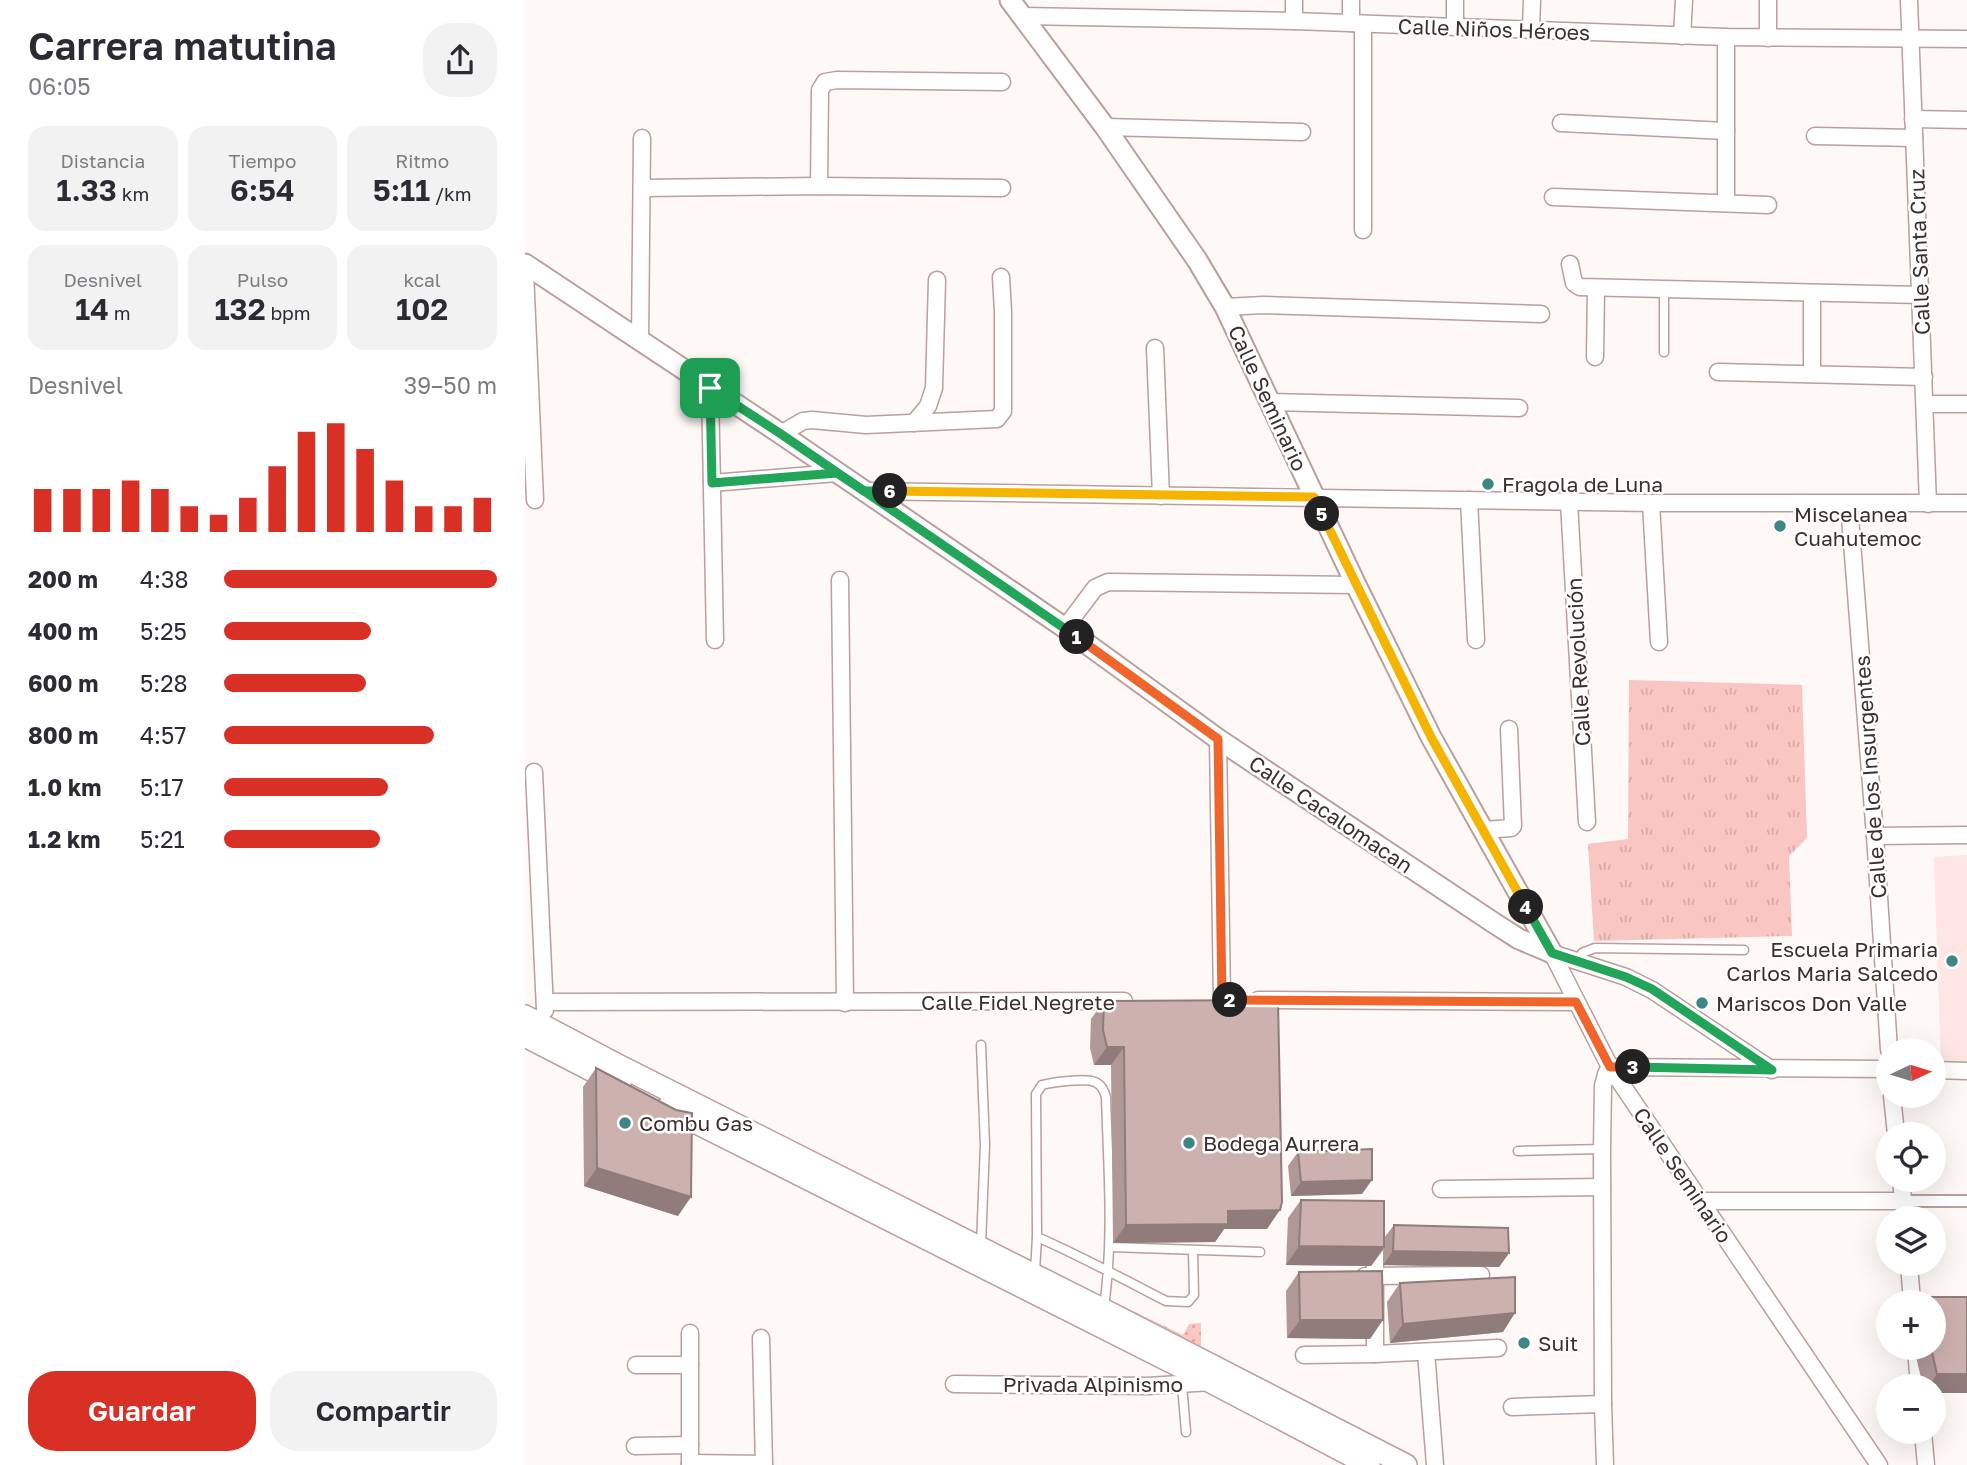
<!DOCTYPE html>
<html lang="es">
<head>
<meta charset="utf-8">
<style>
  body { margin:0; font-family:"Golos Text",sans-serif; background:#f2f2f3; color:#2b2b33; height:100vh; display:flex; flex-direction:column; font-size:26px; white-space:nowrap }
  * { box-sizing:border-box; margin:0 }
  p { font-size:23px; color:#7c7c81 }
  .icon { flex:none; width:38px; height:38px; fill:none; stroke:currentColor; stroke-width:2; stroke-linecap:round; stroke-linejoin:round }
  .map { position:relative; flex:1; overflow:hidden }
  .sheet { display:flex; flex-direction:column; background:#fff; width:525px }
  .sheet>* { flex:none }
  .needle { width:46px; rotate:86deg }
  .fabs { position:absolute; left:1351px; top:1038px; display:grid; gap:14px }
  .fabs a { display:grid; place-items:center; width:70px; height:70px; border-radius:50%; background:#fff; box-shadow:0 7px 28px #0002; font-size:35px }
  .pin { position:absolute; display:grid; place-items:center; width:60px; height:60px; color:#fff; margin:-30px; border-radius:14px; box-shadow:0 4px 10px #0006 }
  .km { position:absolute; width:35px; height:35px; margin:-18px; border-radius:50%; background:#222; color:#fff; font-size:19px; line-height:35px; text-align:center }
  .round { display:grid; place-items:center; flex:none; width:74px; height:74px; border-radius:28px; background:#f2f2f3 }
  .summary { display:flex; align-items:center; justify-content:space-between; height:119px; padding:0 28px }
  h1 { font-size:38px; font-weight:600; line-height:52px }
  .stats { display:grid; grid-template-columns:repeat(3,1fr); gap:10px; height:119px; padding:7px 28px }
  .stats div { display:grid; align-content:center; border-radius:18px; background:#f2f2f3; text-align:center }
  .stats b { font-size:30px; font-weight:600 }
  .stats small { font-size:19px; font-weight:400 }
  .stats p { font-size:19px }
  .chart { height:196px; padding:14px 28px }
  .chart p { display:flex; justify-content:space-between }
  .chart svg { width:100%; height:126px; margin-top:7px; stroke:#d93025; stroke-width:6 }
  .cta { display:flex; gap:14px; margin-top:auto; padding:14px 28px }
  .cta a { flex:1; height:80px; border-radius:28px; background:#d93025; color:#fff; font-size:28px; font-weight:600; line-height:80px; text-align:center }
  .cta a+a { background:#f2f2f3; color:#2b2b33 }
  ul { padding:0 28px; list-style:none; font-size:23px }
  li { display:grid; grid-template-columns:112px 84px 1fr; align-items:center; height:52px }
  li i { height:18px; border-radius:9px; background:#d93025 }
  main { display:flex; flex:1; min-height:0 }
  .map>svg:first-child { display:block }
  .built { fill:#fde6e4 }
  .grass { fill:url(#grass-tufts) }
  .park { fill:url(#park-dots) }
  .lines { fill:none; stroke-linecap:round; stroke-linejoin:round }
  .service-casing { stroke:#ba9f9d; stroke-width:11 }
  .pedestrian-casing { stroke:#ba9f9d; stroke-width:14 }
  .minor-casing { stroke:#ba9f9d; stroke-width:19 }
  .tertiary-casing { stroke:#ba9f9d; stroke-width:23 }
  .secondary-casing { stroke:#ba9f9d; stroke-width:24 }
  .service { stroke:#fff; stroke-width:8 }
  .pedestrian { stroke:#fff; stroke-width:10 }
  .minor { stroke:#fff; stroke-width:16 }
  .tertiary { stroke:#fff; stroke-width:19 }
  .secondary { stroke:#fff; stroke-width:21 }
  .wall { fill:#b09896 }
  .shaded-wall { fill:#907c7a }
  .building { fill:#cdb1af; stroke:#907c7a; stroke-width:2 }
  .split-1-casing { stroke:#fff; stroke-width:14 }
  .split-2-casing { stroke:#fff; stroke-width:14 }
  .split-3-casing { stroke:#fff; stroke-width:14 }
  .split-4-casing { stroke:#fff; stroke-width:14 }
  .split-5-casing { stroke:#fff; stroke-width:14 }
  .split-6-casing { stroke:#fff; stroke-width:14 }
  .split-7-casing { stroke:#fff; stroke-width:14 }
  .split-1 { stroke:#22a559; stroke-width:9 }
  .split-2 { stroke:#f0652b; stroke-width:9 }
  .split-3 { stroke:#f0652b; stroke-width:9 }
  .split-4 { stroke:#22a559; stroke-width:9 }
  .split-5 { stroke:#f5b400; stroke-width:9 }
  .split-6 { stroke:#f5b400; stroke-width:9 }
  .split-7 { stroke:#22a559; stroke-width:9 }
  .poi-dot { fill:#3d8684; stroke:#fff; stroke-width:2.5 }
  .labels { text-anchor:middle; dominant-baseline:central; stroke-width:5; stroke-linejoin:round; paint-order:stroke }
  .street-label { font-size:21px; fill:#3b302f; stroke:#fff }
  .poi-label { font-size:21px; fill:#3b302f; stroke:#fff; text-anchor:start }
</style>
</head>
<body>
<main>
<section class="sheet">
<div class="summary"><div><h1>Carrera matutina</h1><p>06:05</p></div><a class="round"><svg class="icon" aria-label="share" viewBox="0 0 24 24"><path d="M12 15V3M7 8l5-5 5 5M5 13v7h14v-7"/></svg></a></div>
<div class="stats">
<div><p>Distancia</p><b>1.33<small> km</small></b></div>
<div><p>Tiempo</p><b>6:54</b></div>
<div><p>Ritmo</p><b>5:11<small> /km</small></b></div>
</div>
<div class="stats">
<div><p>Desnivel</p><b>14<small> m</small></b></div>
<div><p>Pulso</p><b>132<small> bpm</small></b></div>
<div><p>kcal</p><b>102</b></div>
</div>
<div class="chart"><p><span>Desnivel</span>39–50 m</p>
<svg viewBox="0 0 160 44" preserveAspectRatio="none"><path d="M5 44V29M15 44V29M25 44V29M35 44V26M45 44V29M55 44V35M65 44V38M75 44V32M85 44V21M95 44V9M105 44V6M115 44V15M125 44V26M135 44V35M145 44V35M155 44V32"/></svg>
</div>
<ul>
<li><b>200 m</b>4:38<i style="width:100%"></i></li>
<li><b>400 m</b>5:25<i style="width:54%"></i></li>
<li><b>600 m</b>5:28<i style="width:52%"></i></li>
<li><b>800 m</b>4:57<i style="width:77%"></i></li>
<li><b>1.0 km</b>5:17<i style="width:60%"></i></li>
<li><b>1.2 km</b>5:21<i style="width:57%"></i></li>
</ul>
<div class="cta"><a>Guardar</a><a>Compartir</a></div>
</section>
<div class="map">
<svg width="1442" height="1465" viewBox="0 0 1442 1465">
  <defs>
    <pattern id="grass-tufts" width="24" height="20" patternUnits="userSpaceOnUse" patternTransform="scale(1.75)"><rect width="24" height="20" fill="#f9c6c1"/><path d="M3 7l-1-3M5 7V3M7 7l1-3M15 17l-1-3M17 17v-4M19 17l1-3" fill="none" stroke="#d6aaa6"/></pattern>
    <pattern id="park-dots" width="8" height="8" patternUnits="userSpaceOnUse" patternTransform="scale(1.75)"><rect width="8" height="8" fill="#f9c6c1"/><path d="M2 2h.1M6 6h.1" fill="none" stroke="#d6aaa6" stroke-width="1.8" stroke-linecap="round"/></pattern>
  </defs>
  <rect width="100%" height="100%" fill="#fef8f7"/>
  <path class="built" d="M 1442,855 L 1442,1066 L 1416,1066 L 1409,857 Z"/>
  <path class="grass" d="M 1104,680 L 1277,685 L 1282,838 L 1264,856 L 1267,936 L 1069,941 L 1063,844 L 1103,839 Z"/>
  <path class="park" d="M 583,1299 L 658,1335 L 664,1324 L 676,1323 L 676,1353 Z"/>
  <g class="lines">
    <g class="service-casing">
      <g id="service">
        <path d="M 1139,352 L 1139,288"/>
        <path d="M 1052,961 L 1057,953 L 1070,948 L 1219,950"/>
        <path d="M 993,1151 L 1077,1149"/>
        <path d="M 456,1244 L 460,1145 L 456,1045"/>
        <path d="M 585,1247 L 735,1252"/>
        <path d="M 510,1272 L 512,1237"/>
        <path d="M 579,1307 C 589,1237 583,1167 581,1097 C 579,1091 577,1085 570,1082 C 560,1078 528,1082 517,1085 L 511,1094 L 512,1237 C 556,1256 598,1279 641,1301 L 663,1302 L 669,1295 L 668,1250"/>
        <path d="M 657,1385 L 661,1432"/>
      </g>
    </g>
    <g class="pedestrian-casing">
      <path id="pedestrian" d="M 1378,1201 L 1442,1201"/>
    </g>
    <g class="minor-casing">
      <g id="minor">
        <path d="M 769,0 L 769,21"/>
        <path d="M 1384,0 L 1403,504"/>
        <path d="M 497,16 L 769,21 L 1201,37 L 1442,39"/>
        <path d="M 826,23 L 826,0"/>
        <path d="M 838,24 L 838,230"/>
        <path d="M 930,27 L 930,0"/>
        <path d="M 1006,30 L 1007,0"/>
        <path d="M 1157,36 L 1159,0"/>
        <path d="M 1201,37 L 1201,202"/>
        <path d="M 1243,38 L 1243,0"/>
        <path d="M 1388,119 L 1442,120"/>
        <path d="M 1036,123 L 1201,131"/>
        <path d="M 580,127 L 777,132"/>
        <path d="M 1290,136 L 1389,138"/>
        <path d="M 294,186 L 295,90 L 300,82 L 312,80 L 477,82"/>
        <path d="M 117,188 L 294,186 L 477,188"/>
        <path d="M 1028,197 L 1243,205"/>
        <path d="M 1045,264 L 1049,283 L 1055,287 L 1396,295"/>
        <path d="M 0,271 L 10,500"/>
        <path d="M 700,307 L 738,305 L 1016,314"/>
        <path d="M 115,342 L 117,138"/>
        <path d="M 630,348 L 636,496"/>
        <path d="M 1070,357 L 1071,288"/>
        <path d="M 1193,372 L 1399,377"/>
        <path d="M 1287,374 L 1287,293"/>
        <path d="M 185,388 L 190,640"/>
        <path d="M 745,402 L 994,408"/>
        <path d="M 1401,404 L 1442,404"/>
        <path d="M 389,423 L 403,406 L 409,388 L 412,280"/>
        <path d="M 256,434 L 278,421 L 287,420 L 341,425 L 472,419 L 478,411 L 478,312 L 476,277"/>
        <path d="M 187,483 L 312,473"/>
        <path d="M 339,491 L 1126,503 L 1442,503"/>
        <path d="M 944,500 L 951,640"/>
        <path d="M 1044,502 L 1062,822"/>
        <path d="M 1126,503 L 1134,642"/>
        <path d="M 1324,504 L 1350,836 L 1364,1050"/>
        <path d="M 315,580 L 320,1003"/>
        <path d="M 540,628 L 570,588 L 583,582 L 831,585"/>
        <path d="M 693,739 L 697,1000"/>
        <path d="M 9,772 L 20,1010"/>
        <path d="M 959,830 L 986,828 L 988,826 L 984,729"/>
        <path d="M 1350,836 L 1442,835"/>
        <path d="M 1027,953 L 1085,1067 L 1354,1465"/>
        <path d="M 1027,953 L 1101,977 L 1127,990 L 1247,1070"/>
        <path d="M 733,1000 L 1051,1002"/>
        <path d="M 20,1002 L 599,1001"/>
        <path d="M 1085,1067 L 1363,1069"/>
        <path d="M 1409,1070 L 1442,1071"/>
        <path d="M 1367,1096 L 1371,1134"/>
        <path d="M 1376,1180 L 1380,1218"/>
        <path d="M 916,1189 L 1077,1187"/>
        <path d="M 1175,1201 L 1378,1201"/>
        <path d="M 850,1242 L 850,1354 L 973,1348"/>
        <path d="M 1384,1264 L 1387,1302"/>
        <path d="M 840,1276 L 956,1275"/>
        <path d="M 236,1338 L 239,1465"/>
        <path d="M 1391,1348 L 1394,1386"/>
        <path d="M 901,1352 L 910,1465"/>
        <path d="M 779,1355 L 850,1354"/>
        <path d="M 111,1365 L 165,1365"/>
        <path d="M 429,1384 L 623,1386 L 686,1382"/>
        <path d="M 987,1407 L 1078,1404"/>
        <path d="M 1398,1432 L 1401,1465"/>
        <path d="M 110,1446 L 165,1445"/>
        <path d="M 165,1463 L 239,1464"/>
        <path d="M 165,1465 L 165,1333"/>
        <path d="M 1080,1465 L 1078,1404 L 1077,1149 L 1078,1086 L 1081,1074 L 1085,1067"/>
      </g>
    </g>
    <g class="tertiary-casing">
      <g id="tertiary">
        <path d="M 485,0 L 580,127 L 672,260 L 700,307 L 831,585 L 906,737 L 1027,953"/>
        <path d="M 0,264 L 256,434 L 540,628 L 693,739 L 969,923 L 994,939 L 1027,953"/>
      </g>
    </g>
    <g class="secondary-casing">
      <g id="secondary">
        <path d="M 0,1016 L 93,1065 L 579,1310 L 881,1465"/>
        <path d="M 0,1036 L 95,1085"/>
        <path d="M 142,1108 L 686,1382 L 844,1465"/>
      </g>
    </g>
    <use href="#service" class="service"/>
    <use href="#pedestrian" class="pedestrian"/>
    <use href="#minor" class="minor"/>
    <use href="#tertiary" class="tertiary"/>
    <use href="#secondary" class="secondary"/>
  </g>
  <g class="wall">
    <path d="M 579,1001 L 742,1229 L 699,1229 L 690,1242 L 588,1243 L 586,1065 L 569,1065 L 565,1048 L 566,1019 Z"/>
    <path d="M 71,1068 L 153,1216 L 59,1186 L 58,1087 Z"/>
    <path d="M 773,1152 L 837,1194 L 766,1196 L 763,1166 Z"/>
    <path d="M 776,1200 L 859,1238 L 869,1225 L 984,1253 L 974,1267 L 858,1265 L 859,1249 L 846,1266 L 761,1265 L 763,1218 Z"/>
    <path d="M 774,1272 L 845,1339 L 762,1338 L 761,1291 Z"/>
    <path d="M 875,1283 L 978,1332 L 865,1343 L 862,1302 Z"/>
    <path d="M 1405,1297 L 1442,1297 L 1442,1393 L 1409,1393 L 1409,1386 L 1398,1386 L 1392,1361 L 1392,1348 L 1409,1348 L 1409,1302 L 1402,1302 Z"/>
  </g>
  <g class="shaded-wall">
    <path d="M 582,1047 L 599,1047 L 586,1065 L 569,1065 Z"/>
    <path d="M 72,1168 L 166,1197 L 153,1216 L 59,1186 Z"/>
    <path d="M 847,1180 L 837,1194 L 766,1196 L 776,1182 Z"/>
    <path d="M 755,1210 L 742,1229 L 699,1229 L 690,1242 L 588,1243 L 601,1225 L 703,1211 Z"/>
    <path d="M 774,1246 L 859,1247 L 846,1266 L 761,1265 Z"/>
    <path d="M 868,1251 L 984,1253 L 974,1267 L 858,1265 Z"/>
    <path d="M 990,1313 L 978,1332 L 865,1343 L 878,1324 Z"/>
    <path d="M 775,1320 L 858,1320 L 845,1339 L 762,1338 Z"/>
    <path d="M 1412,1374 L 1442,1374 L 1442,1393 L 1409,1393 L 1409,1386 L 1404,1386 Z"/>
  </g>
  <g class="building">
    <path d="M 753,1000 L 757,1202 L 755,1210 L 703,1211 L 703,1224 L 601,1225 L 599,1047 L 582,1047 L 578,1030 L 579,1001 Z"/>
    <path d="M 71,1068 L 151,1110 L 167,1113 L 166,1197 L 72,1168 Z"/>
    <path d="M 847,1149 L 847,1180 L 776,1182 L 773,1152 Z"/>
    <path d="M 776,1200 L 859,1201 L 859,1247 L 774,1246 Z"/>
    <path d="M 869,1225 L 983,1228 L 984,1253 L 868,1251 Z"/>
    <path d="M 857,1271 L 858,1320 L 775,1320 L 774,1272 Z"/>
    <path d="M 990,1277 L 990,1313 L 878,1324 L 875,1283 Z"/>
    <path d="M 1405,1297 L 1442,1297 L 1442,1374 L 1412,1374 L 1406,1348 L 1409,1348 L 1409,1302 L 1405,1302 Z"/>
  </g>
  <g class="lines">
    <g class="split-1-casing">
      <path id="split-1" d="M 185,388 L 256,434 L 552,637"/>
    </g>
    <g class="split-2-casing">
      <path id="split-2" d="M 552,637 L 693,739 L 697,1000 L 705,1000"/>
    </g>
    <g class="split-3-casing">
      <path id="split-3" d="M 705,1000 L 1051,1002 L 1085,1067 L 1108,1067"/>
    </g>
    <g class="split-4-casing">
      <path id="split-4" d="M 1001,907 L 1027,953 L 1101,977 L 1127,989 L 1247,1070 L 1108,1067"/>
    </g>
    <g class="split-5-casing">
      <path id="split-5" d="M 797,514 L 906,737 L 1001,907"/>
    </g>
    <g class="split-6-casing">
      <path id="split-6" d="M 365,491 L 789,497 L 797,514"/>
    </g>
    <g class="split-7-casing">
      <path id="split-7" d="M 185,388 L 187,483 L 312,473 L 339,491 L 365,491"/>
    </g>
    <use href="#split-1" class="split-1"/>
    <use href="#split-2" class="split-2"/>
    <use href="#split-3" class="split-3"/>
    <use href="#split-4" class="split-4"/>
    <use href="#split-5" class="split-5"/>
    <use href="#split-6" class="split-6"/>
    <use href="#split-7" class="split-7"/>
  </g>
  <g class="poi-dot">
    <circle cx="963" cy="484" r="7"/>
    <circle cx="1255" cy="526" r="7"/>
    <circle cx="1427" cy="961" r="7"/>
    <circle cx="1177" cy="1003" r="7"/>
    <circle cx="100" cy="1123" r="7"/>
    <circle cx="664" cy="1143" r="7"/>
    <circle cx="999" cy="1343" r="7"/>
  </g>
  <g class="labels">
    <g class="street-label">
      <text transform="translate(969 29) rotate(2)">Calle Niños Héroes</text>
      <text transform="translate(1394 252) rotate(-92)">Calle Santa Cruz</text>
      <text transform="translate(743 398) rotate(65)">Calle Seminario</text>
      <text transform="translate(1053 662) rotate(-93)">Calle Revolución</text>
      <text transform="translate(1345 777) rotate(-94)">Calle de los Insurgentes</text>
      <text transform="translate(806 814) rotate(34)">Calle Cacalomacan</text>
      <text x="493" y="1002">Calle Fidel Negrete</text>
      <text transform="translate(1158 1175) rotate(56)">Calle Seminario</text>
      <text x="568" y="1384">Privada Alpinismo</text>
    </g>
    <g class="poi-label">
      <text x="977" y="484">Fragola de Luna</text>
      <text x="1269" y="514">Miscelanea<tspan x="1269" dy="24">Cuahutemoc</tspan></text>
      <text x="1413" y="949" text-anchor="end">Escuela Primaria<tspan x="1413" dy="24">Carlos Maria Salcedo</tspan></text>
      <text x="1191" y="1003">Mariscos Don Valle</text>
      <text x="114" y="1123">Combu Gas</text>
      <text x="678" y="1143">Bodega Aurrera</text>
      <text x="1013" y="1343">Suit</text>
    </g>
  </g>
</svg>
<div class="fabs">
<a><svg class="needle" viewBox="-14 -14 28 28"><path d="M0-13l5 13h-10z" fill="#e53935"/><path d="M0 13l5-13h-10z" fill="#7c7c81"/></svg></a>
<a><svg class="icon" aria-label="locate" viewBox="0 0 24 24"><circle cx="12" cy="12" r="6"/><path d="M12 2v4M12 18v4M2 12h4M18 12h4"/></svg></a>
<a><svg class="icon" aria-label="layers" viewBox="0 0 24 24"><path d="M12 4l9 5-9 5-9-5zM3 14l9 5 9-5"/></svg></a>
<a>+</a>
<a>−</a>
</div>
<div class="pin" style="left:185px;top:388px;background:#1e9e55"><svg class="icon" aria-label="arrive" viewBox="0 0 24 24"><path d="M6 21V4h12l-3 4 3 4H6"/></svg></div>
<b class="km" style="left:552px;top:637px">1</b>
<b class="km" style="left:705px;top:1000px">2</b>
<b class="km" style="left:1108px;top:1067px">3</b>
<b class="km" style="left:1001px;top:907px">4</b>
<b class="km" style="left:797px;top:514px">5</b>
<b class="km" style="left:365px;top:491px">6</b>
</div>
</main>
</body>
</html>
